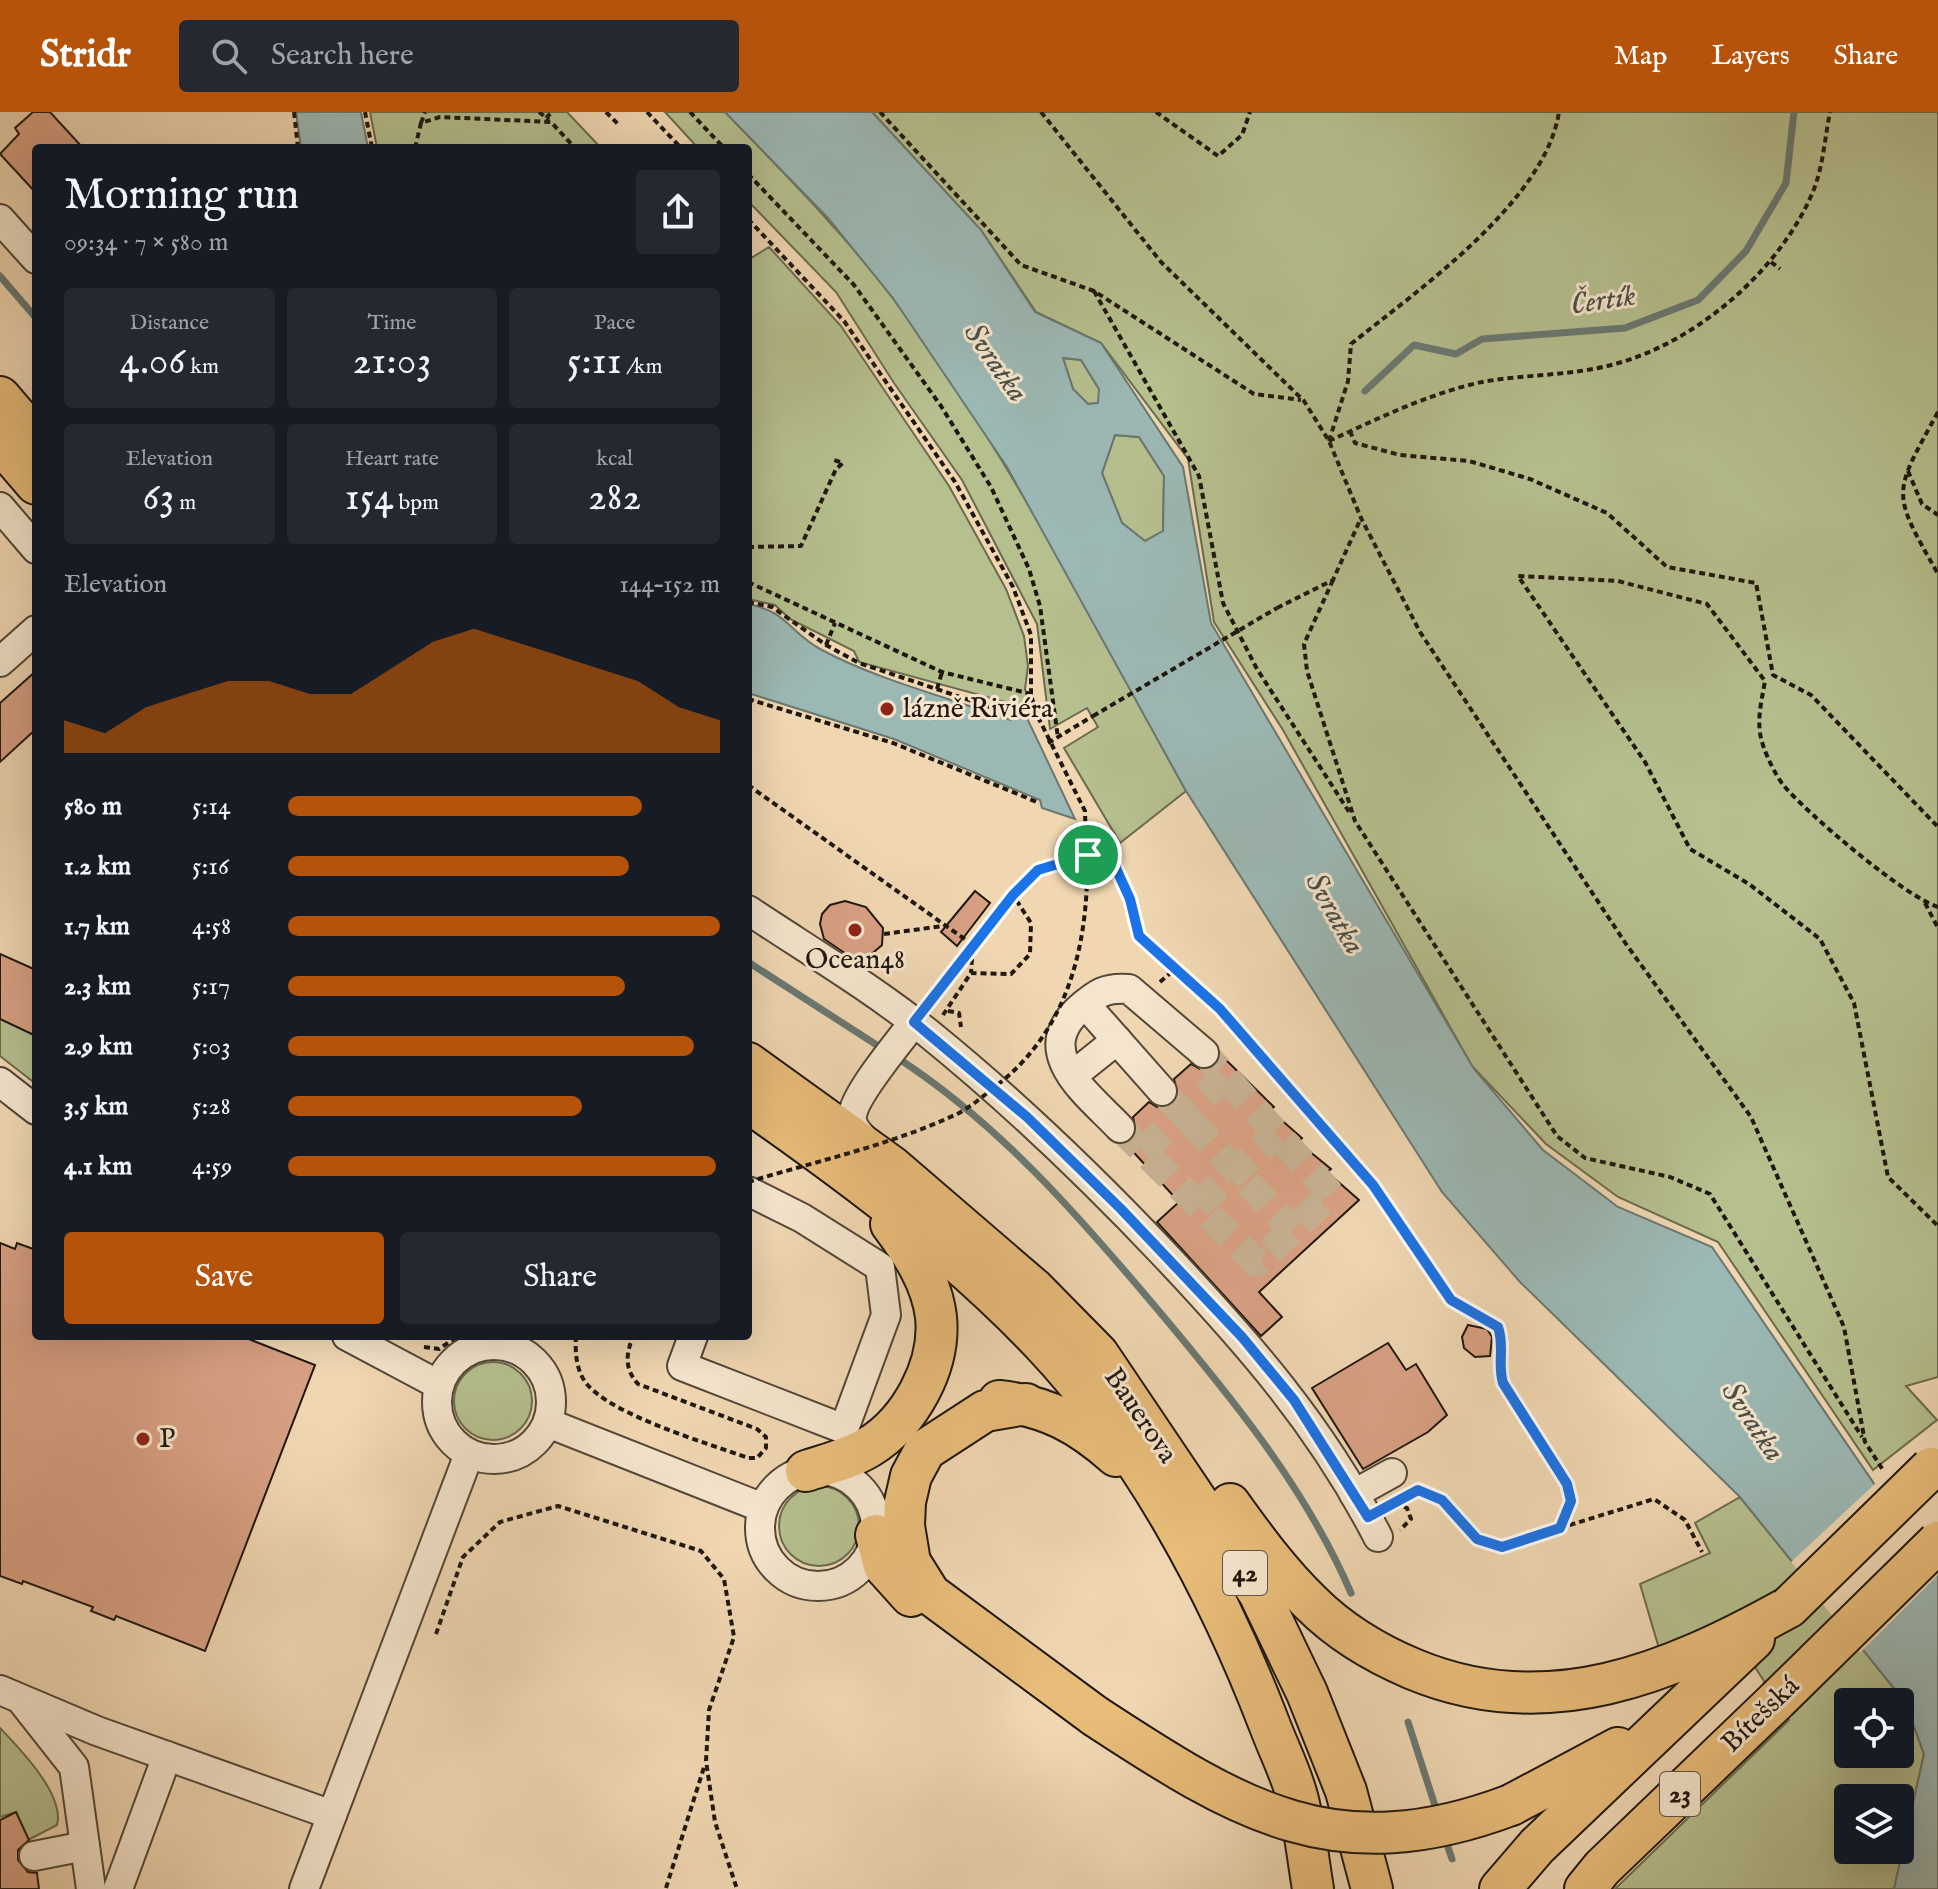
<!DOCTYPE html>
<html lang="en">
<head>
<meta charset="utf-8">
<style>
  body { margin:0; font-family:"IM FELL English",serif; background:#242831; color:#f1f3f6; height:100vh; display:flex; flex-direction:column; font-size:30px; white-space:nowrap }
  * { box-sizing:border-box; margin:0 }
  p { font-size:26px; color:#9ea1a6 }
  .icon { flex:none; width:44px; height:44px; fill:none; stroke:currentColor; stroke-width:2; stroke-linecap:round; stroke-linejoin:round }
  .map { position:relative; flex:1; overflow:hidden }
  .details { position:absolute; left:32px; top:32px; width:720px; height:1196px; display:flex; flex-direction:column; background:#171b24; border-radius:8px; box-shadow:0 8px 32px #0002 }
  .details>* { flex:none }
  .controls { position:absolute; left:1834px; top:1576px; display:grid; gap:16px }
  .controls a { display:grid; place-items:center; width:80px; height:80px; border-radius:8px; background:#171b24; box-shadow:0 8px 32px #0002; font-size:40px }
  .pin { position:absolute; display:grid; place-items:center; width:68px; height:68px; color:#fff; margin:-34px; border:4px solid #fff; border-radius:50%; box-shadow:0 2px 8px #0007 }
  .round { display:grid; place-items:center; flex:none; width:84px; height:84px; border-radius:8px; background:#242831 }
  .head { display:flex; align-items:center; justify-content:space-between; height:136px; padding:0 32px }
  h1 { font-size:44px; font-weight:600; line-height:60px }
  .figures { display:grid; grid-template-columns:repeat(3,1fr); gap:12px; height:136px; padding:8px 32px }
  .figures div { display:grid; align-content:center; border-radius:8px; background:#242831; text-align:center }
  .figures b { font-size:40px; font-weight:600 }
  .figures small { font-size:22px; font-weight:400 }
  .figures p { font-size:22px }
  .chart { height:224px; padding:16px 32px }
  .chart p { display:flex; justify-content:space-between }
  .chart svg { width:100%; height:144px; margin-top:8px; fill:#b45309; opacity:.7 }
  .button { display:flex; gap:16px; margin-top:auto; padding:16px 32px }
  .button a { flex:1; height:92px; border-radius:8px; background:#b45309; color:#fff; font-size:32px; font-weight:600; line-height:92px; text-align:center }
  .button a+a { background:#242831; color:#f1f3f6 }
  ul { padding:0 32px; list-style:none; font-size:26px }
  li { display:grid; grid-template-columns:128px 96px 1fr; align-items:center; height:60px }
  li i { height:20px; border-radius:10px; background:#b45309 }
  header { display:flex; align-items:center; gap:48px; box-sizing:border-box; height:112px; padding:0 40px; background:#b45309; color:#fff }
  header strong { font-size:38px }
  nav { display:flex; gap:44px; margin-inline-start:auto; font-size:28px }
  .search { width:560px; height:72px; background:#242831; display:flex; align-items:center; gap:20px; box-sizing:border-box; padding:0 28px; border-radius:8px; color:#9ea1a6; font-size:30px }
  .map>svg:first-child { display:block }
  .green { fill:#b6bf8e; stroke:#6a6b4e; stroke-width:2; fill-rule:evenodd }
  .water { fill:#9cb8b4; stroke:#6a7872; stroke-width:2; fill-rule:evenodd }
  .pier { fill:#f0d7b2 }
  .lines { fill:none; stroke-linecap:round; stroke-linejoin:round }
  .stream { stroke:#6a7872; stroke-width:7 }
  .building { fill:#d8a083; stroke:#1f170e; stroke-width:2 }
  .minor-tunnel { stroke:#c6b191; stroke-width:28; stroke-dasharray:28 14; stroke-linecap:butt }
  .minor-casing { stroke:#534737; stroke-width:32 }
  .highway-casing { stroke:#1f170e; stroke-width:44 }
  .path { stroke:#1f170e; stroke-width:4; stroke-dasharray:6 4; stroke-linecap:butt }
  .minor { stroke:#f5e5cd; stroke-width:28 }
  .highway { stroke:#e8bc79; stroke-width:40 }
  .highway-bridge-casing { stroke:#1f170e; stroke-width:44; stroke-linecap:butt }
  .path-bridge { stroke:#1f170e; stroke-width:4; stroke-dasharray:6 4; stroke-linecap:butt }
  .highway-bridge { stroke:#e8bc79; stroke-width:40 }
  .route-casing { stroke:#fff; stroke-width:16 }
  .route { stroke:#1a73e8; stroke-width:10 }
  .poi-dot { fill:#8f2418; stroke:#f5e5cd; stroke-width:3 }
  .labels { text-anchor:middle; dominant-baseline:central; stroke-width:6; stroke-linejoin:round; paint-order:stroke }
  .shield { fill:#f5e5cd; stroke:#5f5547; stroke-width:2 }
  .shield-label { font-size:26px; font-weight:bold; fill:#1f170e }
  .poi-label { font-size:28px; fill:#1f170e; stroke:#f5e5cd; text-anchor:start }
  .street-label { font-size:28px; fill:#1f170e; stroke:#f5e5cd }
  .water-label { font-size:30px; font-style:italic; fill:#4b4f48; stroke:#f5e5cd }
</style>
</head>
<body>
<header>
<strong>Stridr</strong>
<div class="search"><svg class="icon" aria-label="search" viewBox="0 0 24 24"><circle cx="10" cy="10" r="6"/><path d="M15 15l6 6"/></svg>Search here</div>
<nav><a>Map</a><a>Layers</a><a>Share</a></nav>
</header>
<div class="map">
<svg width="1938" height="1777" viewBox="0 0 1938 1777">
  <rect width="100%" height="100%" fill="#f0d7b2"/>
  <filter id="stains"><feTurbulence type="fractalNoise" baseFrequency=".0025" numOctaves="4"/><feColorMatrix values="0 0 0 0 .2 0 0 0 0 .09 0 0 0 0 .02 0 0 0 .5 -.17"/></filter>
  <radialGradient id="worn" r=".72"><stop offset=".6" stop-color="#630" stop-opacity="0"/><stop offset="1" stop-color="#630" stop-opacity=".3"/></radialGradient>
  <g class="green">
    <path d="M 370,0 L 567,0 L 601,36 L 377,36 Z"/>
    <path d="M 665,0 L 725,0 C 783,60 841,118 891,184 C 1007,337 1093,511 1186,679 L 1120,731 L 1064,636 L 1098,615 L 1087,596 L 1050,617 L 1037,512 L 962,368 L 894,271 L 836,180 L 748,89 L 748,36 L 698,36 Z"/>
    <path d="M 872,0 L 1938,0 L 1938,1265 L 1906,1274 L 1937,1308 L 1873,1358 L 1718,1130 L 1618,1085 L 1546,1032 L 1472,954 L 1283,618 L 1214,510 L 1188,347 L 1101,231 L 1036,200 L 981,118 Z"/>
    <path d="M 769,135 L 841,214 L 949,374 L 1006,477 L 1024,524 L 1028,554 L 1025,577 L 1031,597 L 859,550 L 854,539 L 790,507 L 775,493 L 748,487 L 748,148 Z"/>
    <path d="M 1063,246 L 1081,248 L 1099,277 L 1099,291 L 1088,292 L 1073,277 Z"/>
    <path d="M 1115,323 L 1139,325 L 1164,364 L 1163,419 L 1145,429 L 1122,411 L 1102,361 Z"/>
    <path d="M 0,907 L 36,924 L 36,972 L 0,944 Z"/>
    <circle cx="493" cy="1289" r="39"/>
    <circle cx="819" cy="1414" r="40"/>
    <path d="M 1740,1385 L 1905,1590 L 1924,1642 L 1894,1777 L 1615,1777 L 1789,1608 L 1726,1510 L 1661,1543 L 1640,1472 L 1710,1441 L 1695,1411 ZM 1848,1590 L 1900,1590 L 1900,1642 L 1848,1642 ZM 1848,1686 L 1900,1686 L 1900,1738 L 1848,1738 Z"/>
    <path d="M 0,1616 C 20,1637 65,1683 57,1713 L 28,1728 L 16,1700 L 0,1705 Z"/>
  </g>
  <g class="water">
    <path d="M 296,0 L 361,0 L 368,36 L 301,36 Z"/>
    <path d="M 725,0 L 872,0 L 981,118 L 1035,200 L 1101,231 L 1183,355 L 1211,511 L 1474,957 L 1543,1038 L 1618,1095 L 1712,1135 L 1938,1465 L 1938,1777 L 1894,1777 L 1924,1642 L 1905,1590 L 1740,1385 L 1520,1170 L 1442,1080 L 1186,679 L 1007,355 L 893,186 L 828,106 ZM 1063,246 L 1081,248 L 1099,277 L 1098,291 L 1088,292 L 1073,277 ZM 1115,323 L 1139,325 L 1164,364 L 1163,419 L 1145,429 L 1122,411 L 1102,361 Z"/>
    <path d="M 748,492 C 788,500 789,520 820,537 C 877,568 950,586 1011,608 L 1012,605 L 1026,604 L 1075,707 L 1042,696 L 1040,688 L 894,627 L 748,581 Z"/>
  </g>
  <path class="pier" d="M 1878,1369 L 1938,1463 L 1860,1541 L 1791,1450 Z"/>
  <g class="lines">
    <g class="stream">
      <path d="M 0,164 L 36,206"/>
      <path d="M 1365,279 L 1414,233 L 1456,242 L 1482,227 L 1625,216 L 1698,188 L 1746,139 L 1786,71 L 1794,0"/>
      <path d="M 748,850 L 886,939"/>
      <path d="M 896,945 C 997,1010 1077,1102 1153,1192 C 1228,1281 1305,1374 1351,1481"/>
      <path d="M 1408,1610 L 1438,1703"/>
      <path d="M 1445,1726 L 1452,1747"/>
    </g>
  </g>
  <g class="building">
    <path d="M 33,0 L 50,0 L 83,36 L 36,36 L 36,81 L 0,42 L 19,22 L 15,16 Z"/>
    <path d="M 36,559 L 36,617 L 0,650 L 0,591 Z"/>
    <path d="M 975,779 L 990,791 L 957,834 L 941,820 Z"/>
    <path d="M 845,789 L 866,795 L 883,816 L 882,833 L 867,846 L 855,848 L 824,827 L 820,812 L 822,802 L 830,793 Z"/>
    <path d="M 0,842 L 36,858 L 36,924 L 0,907 Z"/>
    <path d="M 1221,943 L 1274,995 L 1270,998 L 1302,1026 L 1298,1030 L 1331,1057 L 1327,1060 L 1359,1088 L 1259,1180 L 1282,1205 L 1261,1224 L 1157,1110 L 1179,1090 L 1126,1032 L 1136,1020 L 1133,1005 L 1149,990 L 1157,995 L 1173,992 L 1178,984 L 1174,967 L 1191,952 L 1200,957 L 1210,957 Z"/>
    <path d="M 0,1131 L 15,1137 L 17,1131 L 36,1138 L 36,1224 L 241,1224 L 315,1253 L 205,1539 L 116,1504 L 114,1508 L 91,1499 L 93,1495 L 23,1469 L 22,1472 L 0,1464 Z"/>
    <path d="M 1468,1213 L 1487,1217 L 1492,1225 L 1490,1244 L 1475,1245 L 1464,1236 L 1462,1225 Z"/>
    <path d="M 1388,1231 L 1406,1258 L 1416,1252 L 1447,1303 L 1428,1320 L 1363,1357 L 1312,1276 Z"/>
    <path d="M 16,1700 L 29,1728 L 18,1738 L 18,1748 L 28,1760 L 37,1761 L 39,1777 L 0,1777 L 0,1708 Z"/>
  </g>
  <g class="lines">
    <g class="minor-tunnel">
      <path d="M 1162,979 L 1292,1118"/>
      <path d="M 1120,1016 L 1257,1151 L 1331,1082 L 1204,941"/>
      <path d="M 1142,1039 L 1225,965"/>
      <path d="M 1198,1093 L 1276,1022"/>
    </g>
    <g class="minor-casing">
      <g id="minor">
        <path d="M 0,107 L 36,147"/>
        <path d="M 0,395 L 36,437"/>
        <path d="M 0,550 L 36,518"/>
        <path d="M 748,798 C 808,838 872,876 928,921 C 1012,989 1089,1063 1163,1141 C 1248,1231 1321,1314 1378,1425"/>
        <path d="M 1085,892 L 1162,979"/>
        <path d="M 1072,964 L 1117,928"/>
        <path d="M 0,970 L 36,998"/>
        <path d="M 1120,1016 C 1088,982 1030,941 1080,896 C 1097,881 1106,875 1129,877 L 1204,941"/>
        <path d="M 871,1034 C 864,1027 853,1018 852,1008 C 850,987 900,929 914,910"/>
        <path d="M 347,1224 L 439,1273"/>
        <path d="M 693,1224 L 682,1254 L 844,1317 L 886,1203 L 880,1155 L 802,1106 L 748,1079"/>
        <circle cx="494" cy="1290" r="57"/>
        <path d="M 548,1311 L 763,1396"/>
        <circle cx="818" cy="1416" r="58"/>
        <path d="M 1354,1382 L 1392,1361"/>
        <path d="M 0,1578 L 97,1619 L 332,1703 L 469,1342"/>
        <path d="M 22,1589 L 74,1655 L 91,1777"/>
        <path d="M 34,1744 L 85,1734"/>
        <path d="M 118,1777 L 167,1644"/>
        <path d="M 304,1777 L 332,1703"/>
      </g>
    </g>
    <g class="highway-casing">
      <g id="highway">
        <path d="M 0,285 L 36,327"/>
        <path d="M 0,330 L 36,372"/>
        <path d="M 748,951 L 891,1054 L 1034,1177 L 1098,1242 L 1259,1481 L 1307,1581 L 1346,1679 L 1372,1777"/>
        <path d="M 748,990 C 852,1063 955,1139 1042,1231 C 1143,1338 1218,1478 1270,1614 C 1279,1638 1292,1663 1298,1688 C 1305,1717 1308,1747 1313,1777"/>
        <path d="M 999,1289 C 1047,1294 1080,1312 1116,1344"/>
        <path d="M 1026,1292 L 985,1299 L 925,1338 L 911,1364 L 905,1390 L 904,1414 L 910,1450 L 930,1482 L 1095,1604"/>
        <path d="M 806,1359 C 827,1352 849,1347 869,1335 C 910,1310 941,1254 936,1205 C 932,1170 912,1140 891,1112"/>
        <path d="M 1230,1392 C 1255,1427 1280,1461 1311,1491 C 1340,1520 1375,1541 1413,1557 C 1547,1613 1670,1561 1789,1495"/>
        <path d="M 876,1423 L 884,1454 L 911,1484"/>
        <path d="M 1511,1693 L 1618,1636"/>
        <path d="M 1500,1777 L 1537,1734 L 1754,1527"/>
        <path d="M 1585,1777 L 1602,1756 L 1777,1588"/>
      </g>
    </g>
    <g class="path">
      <path d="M 294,0 L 298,36"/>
      <path d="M 365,0 L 372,36"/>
      <path d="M 539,0 L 549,8"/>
      <path d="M 606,0 L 620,14"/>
      <path d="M 647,0 L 681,36"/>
      <path d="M 690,0 L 724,36"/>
      <path d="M 880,0 L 1021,153 L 1094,179 L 1254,282 L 1301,288"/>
      <path d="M 1041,0 L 1161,150 L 1304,289 L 1329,329 L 1361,406 L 1420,520 L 1626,832 L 1751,1005 L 1844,1215 L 1865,1330 L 1883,1358"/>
      <path d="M 1156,0 L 1218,44 L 1242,23 L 1250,0"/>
      <path d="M 546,6 L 552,0"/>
      <path d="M 421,11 L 425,0"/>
      <path d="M 415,36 L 421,11 L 440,5 L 551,10 L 575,36"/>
      <path d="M 748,62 L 854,173 L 941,294 L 991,375 L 1029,457 L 1040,494 L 1058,626"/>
      <path d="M 748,107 L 844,209 L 955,370 L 1013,475 L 1031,523 L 1031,583 L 1037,603 L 1085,699 L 1087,770"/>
      <path d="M 1771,150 L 1780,157"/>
      <path d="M 1094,179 L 1199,364 L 1223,491 L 1257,557 L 1351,703"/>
      <path d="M 1938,300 C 1892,384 1891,379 1938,462"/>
      <path d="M 1350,319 L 1355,331 L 1400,343 L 1469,349 L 1530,367 L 1607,401 L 1667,455 L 1756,471 L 1773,563 L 1811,583 L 1938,715"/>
      <path d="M 1329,329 C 1377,307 1430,281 1482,270 C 1526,262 1572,264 1615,252 C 1697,230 1782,157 1814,77 C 1823,54 1825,25 1830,0"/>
      <path d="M 1329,329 L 1348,269 L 1351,232 C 1418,178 1545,90 1559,0"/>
      <path d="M 1908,359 L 1922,392 L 1938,403"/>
      <path d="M 748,435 L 801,434 L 836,357 L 843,351 L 834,348"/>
      <path d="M 1333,468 L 1304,532 L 1307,559 L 1355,709 L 1557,1024 L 1585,1046 L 1670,1065 L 1710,1082 L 1862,1325"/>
      <path d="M 748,470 L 942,560 L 1031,582"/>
      <path d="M 748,490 L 772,495 L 826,533 L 859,551 L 1005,600"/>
      <path d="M 1277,496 L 1333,468 L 1361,406"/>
      <path d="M 826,533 L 835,511"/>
      <path d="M 937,577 L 942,560"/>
      <path d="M 748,587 L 893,631 L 1037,690"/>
      <path d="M 1048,631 L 1093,604"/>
      <path d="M 748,673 L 973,833 L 971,861"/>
      <path d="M 1925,791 L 1938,816"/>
      <path d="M 1938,795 C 1904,784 1809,703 1784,674 C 1776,664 1768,647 1764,636 C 1755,613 1761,592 1765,569 L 1707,492 L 1618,469 L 1518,464 L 1645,650 L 1690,737 L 1749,772 L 1820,827 L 1854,891 L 1888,1065 L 1938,1114"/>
      <path d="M 884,822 L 943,814"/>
      <path d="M 1160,870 L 1174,858"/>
      <path d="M 927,892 C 954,858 1004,782 1037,759 C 1056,746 1087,743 1109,741 L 1130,787 L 1139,824 L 1220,897 L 1373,1073 L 1451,1188 L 1498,1215 C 1505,1235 1497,1251 1503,1271 L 1567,1372 L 1571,1389 L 1560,1416 L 1502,1435 L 1477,1427 L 1442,1388 L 1418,1378 L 1404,1386"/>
      <path d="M 948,899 L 959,901 L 961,915"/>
      <path d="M 943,903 L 971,861 L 1011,862 L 1030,842 L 1031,811 L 1013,783"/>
      <path d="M 576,1224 C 575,1240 576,1258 586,1271 C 611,1303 707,1331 748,1346 L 757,1346 L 766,1336 L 766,1325 L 757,1317 L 638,1272 C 624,1256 626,1243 633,1224"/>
      <path d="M 424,1235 L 439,1237 L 458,1224"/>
      <path d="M 1395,1391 L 1407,1396 L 1411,1407 L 1400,1418"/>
      <path d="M 1560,1416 L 1654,1387 L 1685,1408 L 1702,1440"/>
      <path d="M 436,1522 L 463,1445 L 500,1410 L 558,1394 L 701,1439 L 724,1467 L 734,1525 L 709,1598 L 706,1649 L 715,1710 L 737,1777"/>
      <path d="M 666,1776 L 705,1652"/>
    </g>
    <use href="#minor" class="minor"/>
    <use href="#highway" class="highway"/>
    <g class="highway-bridge-casing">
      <g id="highway-bridge">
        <path d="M 1789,1495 L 1931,1356"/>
        <path d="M 1777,1588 L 1938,1430"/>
        <path d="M 1095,1604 C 1240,1699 1336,1759 1511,1693"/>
      </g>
    </g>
    <g class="path-bridge">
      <path d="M 1093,604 L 1277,496"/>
      <path d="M 748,1070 C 817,1049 891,1033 957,1002 C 969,996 981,986 992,977 C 1060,927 1084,852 1087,770"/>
    </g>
    <use href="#highway-bridge" class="highway-bridge"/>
  </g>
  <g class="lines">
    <g class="route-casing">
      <path id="route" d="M 1109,741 L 1130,787 L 1139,824 L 1220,897 L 1373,1073 L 1451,1188 L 1498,1215 C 1505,1235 1497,1251 1503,1271 L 1567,1372 L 1571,1389 L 1560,1416 L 1502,1435 L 1477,1427 L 1442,1388 L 1418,1378 L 1368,1405 L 1294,1288 L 1242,1225 L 1121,1097 L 1027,1005 L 914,910 L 1013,783 L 1038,758 L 1088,743 Z"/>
    </g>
    <use href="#route" class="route"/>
  </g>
  <g class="poi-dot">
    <circle cx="887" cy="597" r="8"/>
    <circle cx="855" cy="818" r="8"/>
    <circle cx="143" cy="1327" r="8"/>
  </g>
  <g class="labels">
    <g class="shield">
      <rect x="1223" y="1439" width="44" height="44" rx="6"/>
      <rect x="1660" y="1660" width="40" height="44" rx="6"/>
    </g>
    <g class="shield-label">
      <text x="1245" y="1461">42</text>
      <text x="1680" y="1682">23</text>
    </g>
    <g class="poi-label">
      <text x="903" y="597">lázně Riviéra</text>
      <text x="855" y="848" text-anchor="middle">Ocean48</text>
      <text x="159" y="1327">P</text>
    </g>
    <g class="street-label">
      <text transform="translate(1140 1304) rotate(56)">Bauerova</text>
      <text transform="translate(1761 1603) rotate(-44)">Bítešská</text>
    </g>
    <g class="water-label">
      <text transform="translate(1603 189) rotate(-9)">Čertík</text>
      <text transform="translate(995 251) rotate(55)">Svratka</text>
      <text transform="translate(1334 802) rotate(60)">Svratka</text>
      <text transform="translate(1752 1310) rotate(56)">Svratka</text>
    </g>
  </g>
  <rect width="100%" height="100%" filter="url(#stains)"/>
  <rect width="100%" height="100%" fill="url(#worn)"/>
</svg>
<div class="controls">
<a><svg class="icon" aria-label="locate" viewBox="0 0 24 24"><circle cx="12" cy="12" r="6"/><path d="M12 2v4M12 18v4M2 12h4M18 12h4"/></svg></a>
<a><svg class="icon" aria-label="layers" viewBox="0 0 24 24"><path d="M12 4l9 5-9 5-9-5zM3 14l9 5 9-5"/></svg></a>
</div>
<div class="pin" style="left:1088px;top:743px;background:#1e9e55"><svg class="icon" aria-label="arrive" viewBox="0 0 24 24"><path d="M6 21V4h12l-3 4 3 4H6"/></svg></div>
<section class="details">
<div class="head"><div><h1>Morning run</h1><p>09:34 · 7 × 580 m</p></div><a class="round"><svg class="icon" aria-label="share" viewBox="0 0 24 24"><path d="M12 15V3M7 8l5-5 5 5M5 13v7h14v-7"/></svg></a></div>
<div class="figures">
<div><p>Distance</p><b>4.06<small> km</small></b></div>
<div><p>Time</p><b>21:03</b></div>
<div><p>Pace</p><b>5:11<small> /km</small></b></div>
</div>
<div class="figures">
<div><p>Elevation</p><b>63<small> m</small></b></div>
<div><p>Heart rate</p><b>154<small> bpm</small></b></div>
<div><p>kcal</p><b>282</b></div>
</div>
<div class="chart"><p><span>Elevation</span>144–152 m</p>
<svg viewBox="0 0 160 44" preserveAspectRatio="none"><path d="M0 44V34L10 38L20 30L30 26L40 22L50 22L60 26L70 26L80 18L90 10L100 6L110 10L120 14L130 18L140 22L150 30L160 34V44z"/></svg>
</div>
<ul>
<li><b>580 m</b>5:14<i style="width:82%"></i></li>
<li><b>1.2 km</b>5:16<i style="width:79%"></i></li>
<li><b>1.7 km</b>4:58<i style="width:100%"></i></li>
<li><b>2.3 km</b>5:17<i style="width:78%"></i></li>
<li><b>2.9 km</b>5:03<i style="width:94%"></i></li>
<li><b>3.5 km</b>5:28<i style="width:68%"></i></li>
<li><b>4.1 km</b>4:59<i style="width:99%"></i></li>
</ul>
<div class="button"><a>Save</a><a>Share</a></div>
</section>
</div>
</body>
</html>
